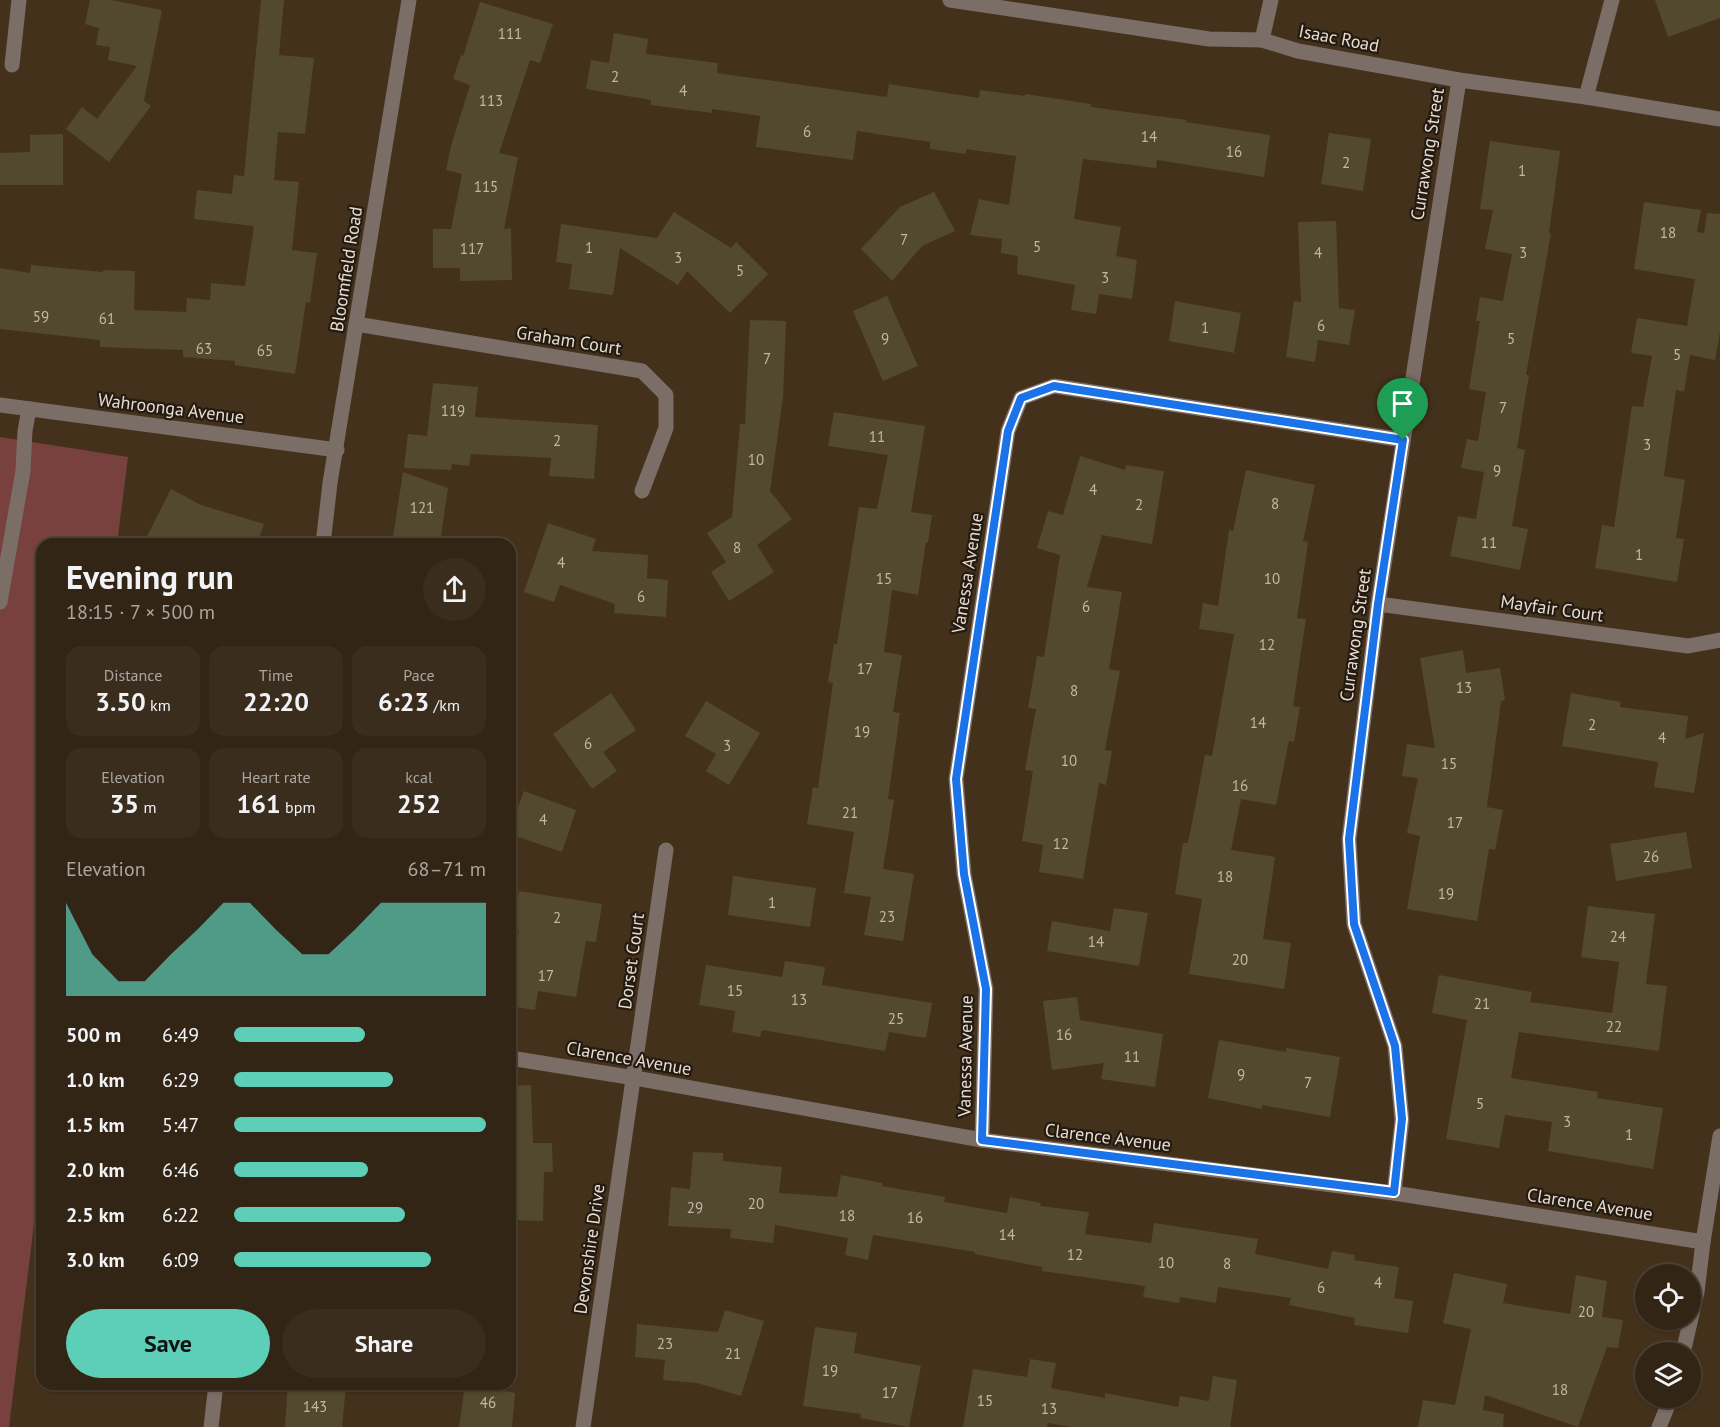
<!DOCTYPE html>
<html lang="en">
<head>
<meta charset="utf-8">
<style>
  body { margin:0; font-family:"PT Sans",sans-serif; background:#3b2d1e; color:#f1f3f6; height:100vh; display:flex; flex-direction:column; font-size:22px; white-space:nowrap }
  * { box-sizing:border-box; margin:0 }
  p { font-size:20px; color:#a9a5a0 }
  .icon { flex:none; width:33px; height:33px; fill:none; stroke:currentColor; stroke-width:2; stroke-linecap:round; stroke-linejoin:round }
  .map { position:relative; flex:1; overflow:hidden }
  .details { position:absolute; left:36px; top:538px; width:480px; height:852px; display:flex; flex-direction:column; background:#332515; border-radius:18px; box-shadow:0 2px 4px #0004,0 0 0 2px #4e4234 }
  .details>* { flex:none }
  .buttons { position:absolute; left:1635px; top:1264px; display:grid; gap:12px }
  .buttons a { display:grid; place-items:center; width:66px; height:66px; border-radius:50%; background:#332515; box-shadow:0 2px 4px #0004,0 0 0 2px #4e4234; font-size:30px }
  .pin { position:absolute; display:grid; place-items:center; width:51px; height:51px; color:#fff; margin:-62px -26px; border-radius:50% 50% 50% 0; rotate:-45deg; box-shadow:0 0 6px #0007 }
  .pin .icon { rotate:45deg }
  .round { display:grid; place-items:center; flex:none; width:63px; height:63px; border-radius:32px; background:#3b2d1e }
  .headline { display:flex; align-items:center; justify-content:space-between; height:102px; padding:0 30px }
  h1 { font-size:33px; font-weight:700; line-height:45px }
  .stats { display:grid; grid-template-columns:repeat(3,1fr); gap:9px; height:102px; padding:6px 30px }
  .stats div { display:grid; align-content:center; border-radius:15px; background:#3b2d1e; text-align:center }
  .stats b { font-size:26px; font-weight:700 }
  .stats small { font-size:16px; font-weight:400 }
  .stats p { font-size:16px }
  .chart { height:168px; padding:12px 30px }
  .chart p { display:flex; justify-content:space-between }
  .chart svg { width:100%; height:108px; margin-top:6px; fill:#5dceb8; opacity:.7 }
  .button { display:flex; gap:12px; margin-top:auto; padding:12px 30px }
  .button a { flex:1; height:69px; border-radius:36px; background:#5dceb8; color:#111; font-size:24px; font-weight:700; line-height:69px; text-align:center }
  .button a+a { background:#3b2d1e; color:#f1f3f6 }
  ul { padding:0 30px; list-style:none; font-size:20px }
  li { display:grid; grid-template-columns:96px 72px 1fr; align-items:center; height:45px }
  li i { height:15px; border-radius:8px; background:#5dceb8 }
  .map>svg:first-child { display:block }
  .green { fill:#78413e }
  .building { fill:#53492e }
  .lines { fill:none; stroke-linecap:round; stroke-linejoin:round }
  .minor { stroke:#7b6e67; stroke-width:15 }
  .route-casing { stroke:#fff; stroke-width:12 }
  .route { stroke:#1a73e8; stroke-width:8 }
  .labels { text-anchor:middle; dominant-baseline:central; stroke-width:4.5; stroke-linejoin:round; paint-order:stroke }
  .number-label { font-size:15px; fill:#c3b7a7 }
  .street-label { font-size:18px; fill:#e8dccf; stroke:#231b11 }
</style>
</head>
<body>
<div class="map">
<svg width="1720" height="1427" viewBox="0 0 1720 1427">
  <rect width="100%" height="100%" fill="#44311c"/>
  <path class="green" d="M 0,437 L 128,457 L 117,544 L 42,544 L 42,1159 L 9,1427 L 0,1427 Z"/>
  <g class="building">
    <path d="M 90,0 L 111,0 L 162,10 L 144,101 L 151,106 L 109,162 L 66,129 L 82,107 L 97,119 L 137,66 L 108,60 L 110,47 L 96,45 L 99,28 L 85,24 Z"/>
    <path d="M 261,0 L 284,0 L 279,55 L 314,58 L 305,134 L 278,132 L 274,180 L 299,182 L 292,250 L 317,253 L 310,303 L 306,302 L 295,374 L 235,365 L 235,361 L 183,357 L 183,350 L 100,347 L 100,340 L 0,329 L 0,268 L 30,273 L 31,265 L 103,272 L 103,270 L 135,271 L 134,310 L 186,312 L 187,298 L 210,300 L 211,283 L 245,286 L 254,226 L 194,219 L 197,190 L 232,194 L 234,175 L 244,176 Z"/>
    <path d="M 1655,0 L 1720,0 L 1720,18 L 1668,37 Z"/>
    <path d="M 480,2 L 553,24 L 540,63 L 530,60 L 499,153 L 518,157 L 504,229 L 511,228 L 512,280 L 460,281 L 460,268 L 433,268 L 433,229 L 451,229 L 462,174 L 446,170 L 451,146 L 470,85 L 453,79 L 461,55 L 463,56 Z"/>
    <path d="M 614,33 L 648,39 L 646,54 L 718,63 L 717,73 L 887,97 L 889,84 L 979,98 L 980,90 L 1025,96 L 1025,94 L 1091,104 L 1091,107 L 1186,120 L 1186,122 L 1270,135 L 1264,177 L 1157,160 L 1156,168 L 1083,159 L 1074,219 L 1121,227 L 1116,256 L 1137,260 L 1132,299 L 1099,294 L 1096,314 L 1071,310 L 1075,285 L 1017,274 L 1018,256 L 1001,253 L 1002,239 L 970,235 L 979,199 L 1009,205 L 1016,156 L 966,149 L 966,154 L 930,149 L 930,142 L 857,131 L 853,160 L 756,147 L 760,116 L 712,109 L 712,113 L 651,105 L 651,100 L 586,89 L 591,60 L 609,63 Z"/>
    <path d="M 1329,133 L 1371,139 L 1363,191 L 1321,184 Z"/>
    <path d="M 63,134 L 63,185 L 0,185 L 0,153 L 30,152 L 30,135 Z"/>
    <path d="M 1490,141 L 1560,151 L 1549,233 L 1551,233 L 1526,375 L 1529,375 L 1517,448 L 1525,450 L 1512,526 L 1528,529 L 1520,570 L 1450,556 L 1458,516 L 1476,519 L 1484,472 L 1461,468 L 1467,439 L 1478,441 L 1486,392 L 1469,389 L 1480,321 L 1476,321 L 1480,297 L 1503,301 L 1512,254 L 1485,249 L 1493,210 L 1480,209 Z"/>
    <path d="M 934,192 L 955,231 L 922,246 L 892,281 L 861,249 L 900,207 Z"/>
    <path d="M 1644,202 L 1701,210 L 1697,232 L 1704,233 L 1707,213 L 1720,214 L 1720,332 L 1715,360 L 1690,355 L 1684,392 L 1676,390 L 1664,476 L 1685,480 L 1676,538 L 1684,539 L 1677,582 L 1595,568 L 1602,525 L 1614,527 L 1632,406 L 1643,407 L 1652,356 L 1631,353 L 1637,318 L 1687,326 L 1695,279 L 1634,269 Z"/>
    <path d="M 674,212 L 731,248 L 736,242 L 768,274 L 730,313 L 687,271 L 678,285 L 620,248 L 613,295 L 569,289 L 572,264 L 556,262 L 561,224 L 657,238 Z"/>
    <path d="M 1336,221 L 1339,308 L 1355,310 L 1349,345 L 1318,340 L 1315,362 L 1286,357 L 1294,301 L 1301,302 L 1298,222 Z"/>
    <path d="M 887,296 L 918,366 L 883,381 L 853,311 Z"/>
    <path d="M 1175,301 L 1241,313 L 1234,353 L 1169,341 Z"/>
    <path d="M 750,320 L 786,321 L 783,397 L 770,491 L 792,519 L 757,545 L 774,572 L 729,601 L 711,572 L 726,562 L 707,533 L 732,517 L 740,424 L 745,424 Z"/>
    <path d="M 433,383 L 478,387 L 475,417 L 598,425 L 594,479 L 549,476 L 551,458 L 471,454 L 469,466 L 452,464 L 451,470 L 404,468 L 408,434 L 427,436 Z"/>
    <path d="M 834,412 L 925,426 L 911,512 L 932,515 L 928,543 L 926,542 L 918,595 L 892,590 L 884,652 L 902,655 L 893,712 L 900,713 L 888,799 L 894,800 L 883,869 L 914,874 L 903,941 L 864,935 L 871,897 L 844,893 L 854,832 L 807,824 L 813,787 L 818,788 L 833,683 L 828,682 L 834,644 L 837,644 L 859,507 L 877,509 L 888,455 L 828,446 Z"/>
    <path d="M 1080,456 L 1125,470 L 1126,465 L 1164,471 L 1152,544 L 1102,535 L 1087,587 L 1122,592 L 1109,669 L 1120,671 L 1105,750 L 1112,751 L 1106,785 L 1099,783 L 1083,879 L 1039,872 L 1043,845 L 1022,841 L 1033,771 L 1025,770 L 1036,709 L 1028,708 L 1037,656 L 1044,657 L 1060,555 L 1037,548 L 1048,511 L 1063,515 Z"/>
    <path d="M 1246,470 L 1315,485 L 1303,541 L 1308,542 L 1297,618 L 1306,619 L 1293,706 L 1300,707 L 1294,742 L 1289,741 L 1276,805 L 1241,799 L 1231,850 L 1275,857 L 1263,939 L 1291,943 L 1284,989 L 1189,974 L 1202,899 L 1175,894 L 1183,843 L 1188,843 L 1205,755 L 1212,756 L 1234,634 L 1199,629 L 1203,603 L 1218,606 L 1229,530 L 1233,531 Z"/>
    <path d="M 403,472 L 448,488 L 440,543 L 393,537 Z"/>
    <path d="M 171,489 L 201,505 L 264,524 L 257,544 L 143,544 Z"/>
    <path d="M 548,523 L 596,539 L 592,551 L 648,555 L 647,578 L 668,580 L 666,617 L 614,613 L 615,604 L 560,585 L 554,602 L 524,592 Z"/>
    <path d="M 1463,650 L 1466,673 L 1500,668 L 1505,700 L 1501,701 L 1487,807 L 1503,810 L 1495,850 L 1489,849 L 1477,921 L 1407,909 L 1420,836 L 1407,833 L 1418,778 L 1402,776 L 1407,744 L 1435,748 L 1420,658 Z"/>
    <path d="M 611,693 L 636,730 L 603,752 L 617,771 L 592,789 L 553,734 Z"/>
    <path d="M 1571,693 L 1621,702 L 1620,707 L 1688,716 L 1685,739 L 1704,733 L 1694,793 L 1654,787 L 1658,762 L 1562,746 Z"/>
    <path d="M 706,701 L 760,733 L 729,785 L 706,771 L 716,754 L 685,736 Z"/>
    <path d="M 524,791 L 576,810 L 562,852 L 510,834 L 510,828 Z"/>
    <path d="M 1686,832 L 1692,868 L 1616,881 L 1610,844 Z"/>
    <path d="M 733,876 L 816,888 L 810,927 L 728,915 Z"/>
    <path d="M 519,891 L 602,904 L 596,942 L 586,941 L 576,997 L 538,991 L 535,1010 L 510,1006 L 510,988 L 519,931 L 513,931 Z"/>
    <path d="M 1588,906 L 1655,914 L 1646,984 L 1667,986 L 1659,1051 L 1519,1032 L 1511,1078 L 1598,1092 L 1597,1098 L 1663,1108 L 1653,1169 L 1548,1151 L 1552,1122 L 1505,1115 L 1499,1148 L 1446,1139 L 1467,1020 L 1432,1013 L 1439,975 L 1532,992 L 1530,1002 L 1612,1013 L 1619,962 L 1581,957 Z"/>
    <path d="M 1114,908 L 1148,913 L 1139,966 L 1047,951 L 1052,921 L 1110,931 Z"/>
    <path d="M 785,961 L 825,967 L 822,985 L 932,1003 L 926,1038 L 889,1032 L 885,1051 L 762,1030 L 760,1037 L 732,1032 L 735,1011 L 699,1005 L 706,965 L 782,977 Z"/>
    <path d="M 1077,997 L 1080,1020 L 1163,1034 L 1155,1087 L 1101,1079 L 1104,1063 L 1052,1070 L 1043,1001 Z"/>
    <path d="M 1219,1040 L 1286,1052 L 1286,1048 L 1340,1057 L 1330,1117 L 1262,1105 L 1262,1109 L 1208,1098 Z"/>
    <path d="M 531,1085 L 533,1143 L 552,1143 L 553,1172 L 544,1172 L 543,1221 L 510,1220 L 510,1086 Z"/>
    <path d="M 693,1152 L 723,1153 L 723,1161 L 782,1167 L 779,1193 L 837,1197 L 841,1175 L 882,1183 L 882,1186 L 945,1197 L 944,1202 L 1007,1213 L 1010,1197 L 1041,1203 L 1040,1206 L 1089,1212 L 1085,1234 L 1151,1243 L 1154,1223 L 1258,1239 L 1255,1254 L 1328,1269 L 1332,1251 L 1355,1255 L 1354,1260 L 1399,1267 L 1394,1298 L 1413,1301 L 1408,1333 L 1354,1325 L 1355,1318 L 1289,1305 L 1291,1298 L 1218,1287 L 1216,1303 L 1180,1297 L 1179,1303 L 1143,1297 L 1145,1286 L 1042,1271 L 1042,1267 L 975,1254 L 975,1252 L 873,1235 L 868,1260 L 845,1255 L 848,1238 L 775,1225 L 773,1243 L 730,1238 L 731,1229 L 668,1226 L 671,1187 L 690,1189 Z"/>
    <path d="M 1454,1273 L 1507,1284 L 1503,1303 L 1570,1314 L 1576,1275 L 1607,1281 L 1602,1317 L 1623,1320 L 1618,1348 L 1607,1347 L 1578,1427 L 1485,1395 L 1483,1410 L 1504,1414 L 1503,1427 L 1418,1427 L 1423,1400 L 1455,1405 L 1471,1329 L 1443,1323 Z"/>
    <path d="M 725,1310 L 764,1321 L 741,1396 L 697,1383 L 663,1380 L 665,1360 L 635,1357 L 637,1324 L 718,1332 Z"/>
    <path d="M 815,1327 L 857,1333 L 854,1353 L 921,1366 L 909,1427 L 860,1418 L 861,1414 L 803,1406 Z"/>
    <path d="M 1030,1359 L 1056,1363 L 1051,1388 L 1105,1398 L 1105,1393 L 1178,1407 L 1180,1396 L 1209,1401 L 1213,1376 L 1237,1380 L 1230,1427 L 1071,1427 L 1048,1423 L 1047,1427 L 963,1427 L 973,1369 L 1027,1377 Z"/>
    <path d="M 288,1384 L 346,1384 L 342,1427 L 285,1427 Z"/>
    <path d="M 465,1384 L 502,1384 L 501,1390 L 515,1393 L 512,1427 L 459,1427 Z"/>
  </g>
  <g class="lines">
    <g class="minor">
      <path d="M 950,0 L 1209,39 L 1262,40 L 1298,51 L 1459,80 L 1586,97 L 1720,119"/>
      <path d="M 1262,40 L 1271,0"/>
      <path d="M 12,65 L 19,0"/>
      <path d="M 1586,97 L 1612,0"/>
      <path d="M 356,324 L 642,371 L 666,395 L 666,428 L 642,491"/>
      <path d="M 0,405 L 337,450"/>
      <path d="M 323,544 L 330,483 L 409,0"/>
      <path d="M 0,602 L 23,471 L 25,431 L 29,409"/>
      <path d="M 1378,604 L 1688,646 L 1720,640"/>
      <path d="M 510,1058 L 635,1078 L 982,1140 L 1394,1193 L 1703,1242"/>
      <path d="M 982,1140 L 986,989 L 964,874 L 956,779 L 1008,431 L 1021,398 L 1054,386 L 1403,440"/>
      <path d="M 1394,1193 L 1402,1120 L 1395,1046 L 1354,924 L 1349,839 L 1378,604 L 1459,80"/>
      <path d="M 1683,1353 L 1697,1292 L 1703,1242 L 1720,1136"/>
      <path d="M 211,1427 L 216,1384"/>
      <path d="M 583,1427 L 666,850"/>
      <path d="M 1659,1427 L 1671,1398"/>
    </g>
  </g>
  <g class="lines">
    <g class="route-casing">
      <path id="route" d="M 1054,386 L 1403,440 L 1378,604 L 1349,839 L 1354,924 L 1395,1046 L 1402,1119 L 1394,1192 L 982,1140 L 986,989 L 964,874 L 956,779 L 1008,431 L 1021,398 Z"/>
    </g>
    <use href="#route" class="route"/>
  </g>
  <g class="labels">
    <g class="number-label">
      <text x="510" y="33">111</text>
      <text x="615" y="76">2</text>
      <text x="683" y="90">4</text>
      <text x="491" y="100">113</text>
      <text x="807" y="131">6</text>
      <text x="1149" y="136">14</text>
      <text x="1234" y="151">16</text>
      <text x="1346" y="162">2</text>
      <text x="1522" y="170">1</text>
      <text x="486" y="186">115</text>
      <text x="1668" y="232">18</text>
      <text x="904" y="239">7</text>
      <text x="1037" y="246">5</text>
      <text x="589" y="247">1</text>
      <text x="472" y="248">117</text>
      <text x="1318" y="252">4</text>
      <text x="1523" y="252">3</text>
      <text x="678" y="257">3</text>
      <text x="740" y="270">5</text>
      <text x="1105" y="277">3</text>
      <text x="41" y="316">59</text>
      <text x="107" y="318">61</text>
      <text x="1321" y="325">6</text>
      <text x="1205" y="327">1</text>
      <text x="885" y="338">9</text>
      <text x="1511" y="338">5</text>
      <text x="204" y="348">63</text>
      <text x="265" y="350">65</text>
      <text x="1677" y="354">5</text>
      <text x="767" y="358">7</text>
      <text x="1503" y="407">7</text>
      <text x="453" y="410">119</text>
      <text x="877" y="436">11</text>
      <text x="557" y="440">2</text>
      <text x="1647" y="444">3</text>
      <text x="756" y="459">10</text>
      <text x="1497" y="470">9</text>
      <text x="1093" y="489">4</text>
      <text x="1275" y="503">8</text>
      <text x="1139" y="504">2</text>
      <text x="422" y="507">121</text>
      <text x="1489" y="542">11</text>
      <text x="737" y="547">8</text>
      <text x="1639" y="554">1</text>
      <text x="561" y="562">4</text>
      <text x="884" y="578">15</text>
      <text x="1272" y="578">10</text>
      <text x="641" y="596">6</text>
      <text x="1086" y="606">6</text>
      <text x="1267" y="644">12</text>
      <text x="865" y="668">17</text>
      <text x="1464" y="687">13</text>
      <text x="1074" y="690">8</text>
      <text x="1258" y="722">14</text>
      <text x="1592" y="724">2</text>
      <text x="862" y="731">19</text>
      <text x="1662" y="737">4</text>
      <text x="588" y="743">6</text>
      <text x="727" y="745">3</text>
      <text x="1069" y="760">10</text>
      <text x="1449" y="763">15</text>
      <text x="1240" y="785">16</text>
      <text x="850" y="812">21</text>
      <text x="543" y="819">4</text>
      <text x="1455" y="822">17</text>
      <text x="1061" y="843">12</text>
      <text x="1651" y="856">26</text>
      <text x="1225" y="876">18</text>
      <text x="1446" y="893">19</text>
      <text x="772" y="902">1</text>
      <text x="887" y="916">23</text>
      <text x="557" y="917">2</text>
      <text x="1618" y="936">24</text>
      <text x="1096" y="941">14</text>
      <text x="1240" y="959">20</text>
      <text x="546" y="975">17</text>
      <text x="735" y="990">15</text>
      <text x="799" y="999">13</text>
      <text x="1482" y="1003">21</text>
      <text x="896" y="1018">25</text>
      <text x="1614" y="1026">22</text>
      <text x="1064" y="1034">16</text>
      <text x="1132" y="1056">11</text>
      <text x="1241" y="1074">9</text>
      <text x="1308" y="1082">7</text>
      <text x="1480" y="1103">5</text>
      <text x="1567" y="1121">3</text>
      <text x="1629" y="1134">1</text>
      <text x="756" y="1203">20</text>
      <text x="695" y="1207">29</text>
      <text x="847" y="1215">18</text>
      <text x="915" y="1217">16</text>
      <text x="1007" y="1234">14</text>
      <text x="1075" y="1254">12</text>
      <text x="1166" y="1262">10</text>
      <text x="1227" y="1263">8</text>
      <text x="1378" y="1282">4</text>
      <text x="1321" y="1287">6</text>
      <text x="1586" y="1311">20</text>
      <text x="665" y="1343">23</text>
      <text x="733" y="1353">21</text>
      <text x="830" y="1370">19</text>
      <text x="1560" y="1389">18</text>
      <text x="890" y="1392">17</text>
      <text x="985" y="1400">15</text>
      <text x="488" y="1402">46</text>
      <text x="315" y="1406">143</text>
      <text x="1049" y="1408">13</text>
    </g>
    <g class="street-label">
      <text transform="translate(1339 38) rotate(11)">Isaac Road</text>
      <text transform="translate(1427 154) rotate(-81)">Currawong Street</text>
      <text transform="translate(346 269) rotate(-81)">Bloomfield Road</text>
      <text transform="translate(569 340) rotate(9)">Graham Court</text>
      <text transform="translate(171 408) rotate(7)">Wahroonga Avenue</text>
      <text transform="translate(967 573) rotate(-81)">Vanessa Avenue</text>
      <text transform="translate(1552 608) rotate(8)">Mayfair Court</text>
      <text transform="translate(1355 635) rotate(-82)">Currawong Street</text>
      <text transform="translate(631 961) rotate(-82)">Dorset Court</text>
      <text transform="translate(965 1056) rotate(-89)">Vanessa Avenue</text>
      <text transform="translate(629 1058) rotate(10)">Clarence Avenue</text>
      <text transform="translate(1108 1137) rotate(7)">Clarence Avenue</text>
      <text transform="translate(1590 1204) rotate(9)">Clarence Avenue</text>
      <text transform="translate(589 1249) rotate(-82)">Devonshire Drive</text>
    </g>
  </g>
</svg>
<div class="buttons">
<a><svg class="icon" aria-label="locate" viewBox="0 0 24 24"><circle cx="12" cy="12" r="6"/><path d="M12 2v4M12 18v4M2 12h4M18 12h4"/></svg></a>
<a><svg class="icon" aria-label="layers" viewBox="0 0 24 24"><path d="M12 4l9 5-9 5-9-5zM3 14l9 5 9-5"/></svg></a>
</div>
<div class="pin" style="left:1403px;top:440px;background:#1e9e55"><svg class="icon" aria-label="arrive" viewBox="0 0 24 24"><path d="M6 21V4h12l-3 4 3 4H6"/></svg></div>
<section class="details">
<div class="headline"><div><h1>Evening run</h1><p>18:15 · 7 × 500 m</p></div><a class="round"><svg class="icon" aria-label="share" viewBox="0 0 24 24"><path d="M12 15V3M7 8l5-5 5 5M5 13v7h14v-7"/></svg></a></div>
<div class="stats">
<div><p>Distance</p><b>3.50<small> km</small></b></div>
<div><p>Time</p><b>22:20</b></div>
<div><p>Pace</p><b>6:23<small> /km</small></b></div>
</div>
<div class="stats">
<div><p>Elevation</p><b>35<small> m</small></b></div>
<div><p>Heart rate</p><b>161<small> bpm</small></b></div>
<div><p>kcal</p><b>252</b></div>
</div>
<div class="chart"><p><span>Elevation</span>68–71 m</p>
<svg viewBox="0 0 160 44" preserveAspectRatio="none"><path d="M0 44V6L10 27L20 38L30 38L40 27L50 17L60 6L70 6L80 17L90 27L100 27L110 17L120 6L130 6L140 6L150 6L160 6V44z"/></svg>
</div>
<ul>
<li><b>500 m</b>6:49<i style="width:52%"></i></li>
<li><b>1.0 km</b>6:29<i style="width:63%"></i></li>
<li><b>1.5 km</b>5:47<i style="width:100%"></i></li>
<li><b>2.0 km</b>6:46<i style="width:53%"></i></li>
<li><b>2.5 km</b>6:22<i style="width:68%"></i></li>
<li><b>3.0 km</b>6:09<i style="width:78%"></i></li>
</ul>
<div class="button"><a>Save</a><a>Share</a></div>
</section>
</div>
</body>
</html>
